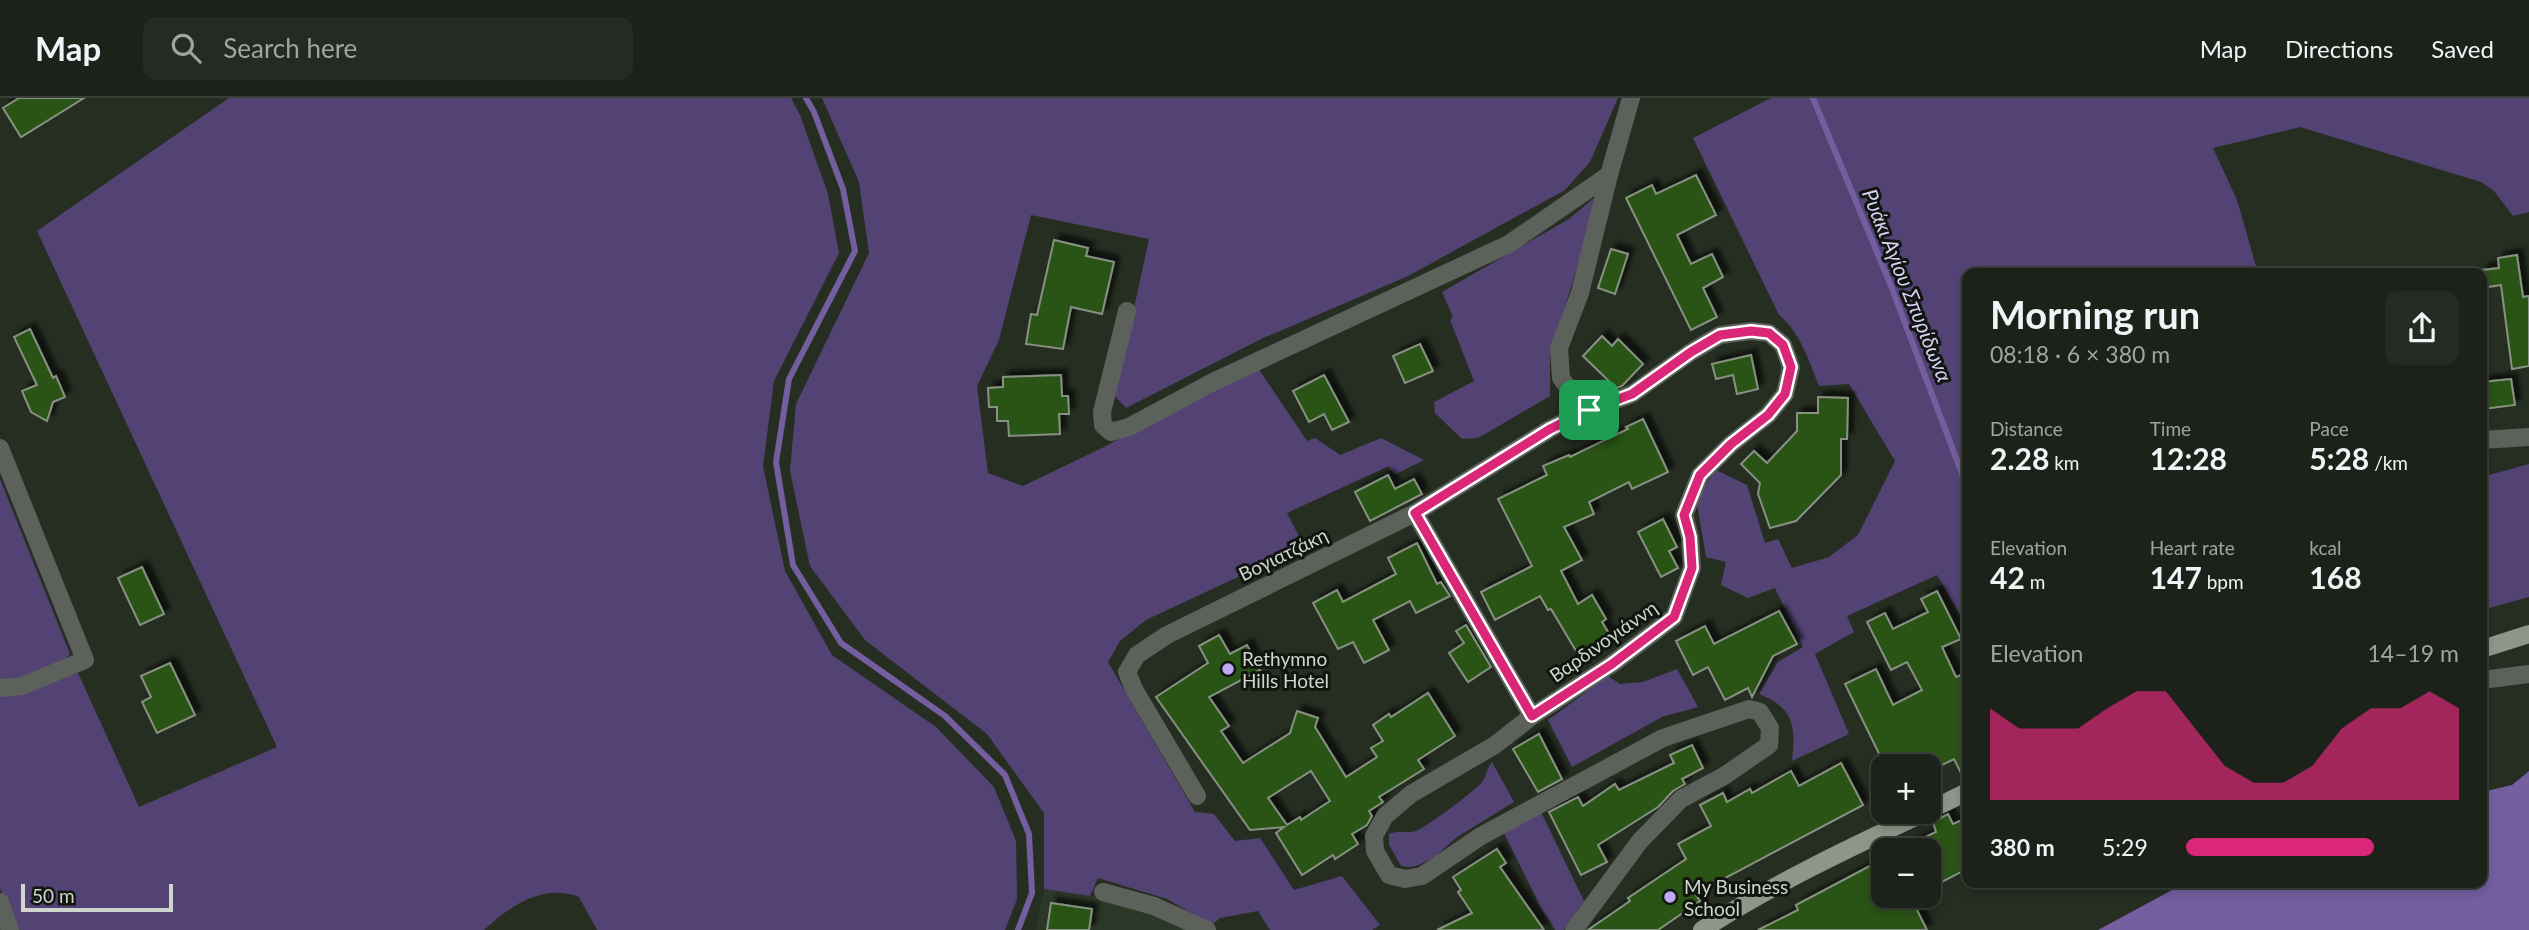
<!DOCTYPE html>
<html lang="en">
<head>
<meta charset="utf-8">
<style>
  body { margin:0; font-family:Lato,sans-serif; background:#252a23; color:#f1f3f6; height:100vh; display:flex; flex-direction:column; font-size:26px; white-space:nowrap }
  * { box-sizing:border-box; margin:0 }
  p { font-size:23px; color:#a0a4a2 }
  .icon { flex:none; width:38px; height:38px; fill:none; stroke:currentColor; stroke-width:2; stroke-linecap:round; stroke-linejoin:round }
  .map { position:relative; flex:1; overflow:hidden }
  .side { position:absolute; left:1962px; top:170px; width:525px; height:620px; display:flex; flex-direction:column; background:#1c221a; border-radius:14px; box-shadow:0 4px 10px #0003,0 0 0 2px #3a3f39 }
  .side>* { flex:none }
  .buttons { position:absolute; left:1871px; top:656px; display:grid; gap:14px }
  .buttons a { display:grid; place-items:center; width:70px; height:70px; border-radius:14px; background:#1c221a; box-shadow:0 4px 10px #0003,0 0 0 2px #3a3f39; font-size:35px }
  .scale { position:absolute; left:21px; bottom:18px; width:152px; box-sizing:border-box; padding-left:7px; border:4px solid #d0d5cd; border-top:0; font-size:19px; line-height:24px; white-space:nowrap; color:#d0d5cd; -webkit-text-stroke:5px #111510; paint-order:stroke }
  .pin { position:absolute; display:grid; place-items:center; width:60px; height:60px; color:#fff; margin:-30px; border-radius:14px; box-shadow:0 4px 10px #0006 }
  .round { display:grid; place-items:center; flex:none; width:74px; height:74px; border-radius:14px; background:#252a23 }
  .head { display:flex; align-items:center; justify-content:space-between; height:119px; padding:0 28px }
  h1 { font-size:38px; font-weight:700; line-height:52px }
  .figures { display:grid; grid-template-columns:repeat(3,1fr); gap:10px; height:119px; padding:7px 28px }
  .figures div { display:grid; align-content:center }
  .figures b { font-size:30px; font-weight:700 }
  .figures small { font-size:19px; font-weight:400 }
  .figures p { font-size:19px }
  .chart { height:196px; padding:14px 28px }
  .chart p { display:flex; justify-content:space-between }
  .chart svg { width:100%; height:126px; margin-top:7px; fill:#db2777; opacity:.7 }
  ul { padding:0 28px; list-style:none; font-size:23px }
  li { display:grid; grid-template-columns:112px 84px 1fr; align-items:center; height:52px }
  li i { height:18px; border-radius:9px; background:#db2777 }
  header { display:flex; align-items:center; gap:42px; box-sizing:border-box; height:98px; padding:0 35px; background:#1c221a; border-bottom:2px solid #3a3f39 }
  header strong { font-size:33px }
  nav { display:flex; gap:38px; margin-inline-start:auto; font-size:24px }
  .search { width:490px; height:63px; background:#252a23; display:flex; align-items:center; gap:18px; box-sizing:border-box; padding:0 24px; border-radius:14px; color:#a0a4a2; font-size:26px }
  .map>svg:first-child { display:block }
  .built { fill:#2c3827 }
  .green { fill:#534374 }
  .water { fill:#745e9f }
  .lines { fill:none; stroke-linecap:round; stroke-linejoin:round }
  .stream { stroke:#745e9f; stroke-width:6 }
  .building { fill:#2a5214; stroke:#869182; stroke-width:2; fill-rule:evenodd; filter:url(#shadow) }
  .minor { stroke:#5d615b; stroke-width:18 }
  .major { stroke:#8d9689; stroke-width:18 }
  .route-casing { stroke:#fff; stroke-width:14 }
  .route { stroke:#db2777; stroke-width:9 }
  .poi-dot { fill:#c0a8f4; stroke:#111510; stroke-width:2.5 }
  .labels { text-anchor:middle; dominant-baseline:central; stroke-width:6; stroke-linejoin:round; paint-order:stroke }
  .street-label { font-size:19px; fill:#d0d5cd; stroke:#111510 }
  .poi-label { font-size:19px; fill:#d0d5cd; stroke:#111510; text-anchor:start }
  .water-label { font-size:21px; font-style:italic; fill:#dbd1f6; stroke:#111510 }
</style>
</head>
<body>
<header>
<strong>Map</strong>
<div class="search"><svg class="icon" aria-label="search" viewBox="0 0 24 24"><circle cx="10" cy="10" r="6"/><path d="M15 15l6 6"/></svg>Search here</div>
<nav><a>Map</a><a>Directions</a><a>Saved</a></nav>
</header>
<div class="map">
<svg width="2529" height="832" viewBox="0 0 2529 832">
  <defs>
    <filter id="shadow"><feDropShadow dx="6" dy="-6" stdDeviation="2" flood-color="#0009"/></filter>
  </defs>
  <rect width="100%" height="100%" fill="#262e22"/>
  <path class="built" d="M 1044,791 L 1090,798 L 1140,811 L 1190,832 L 1036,832 Z"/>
  <g class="green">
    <path d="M 229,0 L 791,0 L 800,17 L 828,96 L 839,155 L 774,283 L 763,368 L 785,473 L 832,557 L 936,629 L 994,689 L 1016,743 L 1017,801 L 1005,832 L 597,832 L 579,799 C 543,785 510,808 484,832 L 18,832 L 0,790 L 0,599 L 78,575 L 139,709 L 277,649 L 37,133 Z"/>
    <path d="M 822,0 L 1618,0 L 1590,64 L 1565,92 L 1408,178 L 1261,241 L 1126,310 L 1115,298 L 1149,141 L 1031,117 L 999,242 L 977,288 L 988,375 L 1023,388 L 1106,348 L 1256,267 L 1307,343 L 1315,340 L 1340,357 L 1381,340 L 1424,362 L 1394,377 L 1389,368 L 1287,415 L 1304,448 L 1146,522 L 1120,543 L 1108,564 L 1195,714 L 1214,716 L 1235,743 L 1260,740 L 1294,792 L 1342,778 L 1380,827 L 1372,832 L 1270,832 L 1258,813 L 1220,820 L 1212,827 L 1167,801 L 1098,780 L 1090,798 L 1044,791 L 1044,715 L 987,636 L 865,542 L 810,468 L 790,373 L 796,306 L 869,155 L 859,84 Z"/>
    <path d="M 1771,0 L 2529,0 L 2529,114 L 2513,118 L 2494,93 L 2481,84 L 2300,29 L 2213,50 L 2237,102 L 2258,175 L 1967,175 L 1967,529 L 1937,477 L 1847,518 L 1854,534 L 1815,556 L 1849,636 L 1792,663 C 1796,627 1794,610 1759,596 L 1778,564 L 1803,549 L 1775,490 L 1748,500 L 1721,487 L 1726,464 L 1706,459 L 1696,400 L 1716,372 L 1747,387 L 1765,445 L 1778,441 L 1792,470 L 1829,459 L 1858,437 L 1895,363 L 1849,286 L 1819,288 C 1809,263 1800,234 1779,217 L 1693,40 Z"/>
    <path d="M 1594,100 L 1583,150 L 1550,258 L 1550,298 L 1478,340 L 1462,341 L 1435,315 L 1434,304 L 1474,283 L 1450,222 L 1453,219 L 1442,194 L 1569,121 Z"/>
    <path d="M 2529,366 L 2529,499 L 2482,512 L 2482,379 Z"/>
    <path d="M 0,381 L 70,556 C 55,574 24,580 0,583 Z"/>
    <path d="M 1677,571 L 1698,609 L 1662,619 L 1572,669 L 1548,622 L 1608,578 L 1620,586 L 1643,584 Z"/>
    <path d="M 1492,664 L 1514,704 L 1457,739 L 1436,758 L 1419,767 L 1411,769 L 1401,768 L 1389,747 L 1389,736 C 1402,731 1406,736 1416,733 C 1425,730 1478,691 1483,683 C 1487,676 1487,670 1492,664 Z"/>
    <path d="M 1540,712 L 1584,803 L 1564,832 L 1555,832 L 1542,812 L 1503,733 Z"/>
  </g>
  <path class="water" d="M 2529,673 L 2529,832 L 2098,832 L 2187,784 L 2482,784 L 2482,694 L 2512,687 Z"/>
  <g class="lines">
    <g class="stream">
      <path d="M 806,0 L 814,14 L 843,91 L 855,153 L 789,281 L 776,364 L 793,467 L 841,545 L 945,618 L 1005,677 L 1029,736 L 1032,795 L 1018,832"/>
      <path d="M 1813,0 L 1891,188 L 1967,389"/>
    </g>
  </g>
  <g class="building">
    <path d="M 19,0 L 84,0 L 21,39 L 3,10 Z"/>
    <path d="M 1696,77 L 1716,117 L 1677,137 L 1691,166 L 1712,156 L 1723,179 L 1703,190 L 1717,219 L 1691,232 L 1626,100 L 1652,87 L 1656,96 Z"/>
    <path d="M 1054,142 L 1088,150 L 1086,158 L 1114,164 L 1102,216 L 1071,209 L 1063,251 L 1026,246 L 1031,216 L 1037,217 Z"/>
    <path d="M 1611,151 L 1628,156 L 1615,196 L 1598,190 Z"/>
    <path d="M 2517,157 L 2523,199 L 2529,198 L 2529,268 L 2512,271 L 2501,187 L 2482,190 L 2482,172 L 2499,170 L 2498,160 Z"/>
    <path d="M 30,231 L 53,280 L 56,278 L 65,299 L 53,304 L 47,323 L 31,314 L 22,293 L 37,287 L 14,239 Z"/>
    <path d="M 1602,238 L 1612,248 L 1618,241 L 1643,266 L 1622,288 L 1616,290 L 1583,258 Z"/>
    <path d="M 1420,246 L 1433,273 L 1405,285 L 1393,258 Z"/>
    <path d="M 1751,257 L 1758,291 L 1737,296 L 1733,277 L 1716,281 L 1712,266 Z"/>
    <path d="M 1061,277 L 1062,298 L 1068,298 L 1069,316 L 1059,316 L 1060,336 L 1009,338 L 1008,323 L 997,323 L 997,309 L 989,309 L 988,290 L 1003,289 L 1003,279 Z"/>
    <path d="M 1324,277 L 1349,324 L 1332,332 L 1324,316 L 1309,324 L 1293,293 Z"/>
    <path d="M 2511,281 L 2515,307 L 2482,311 L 2482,284 Z"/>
    <path d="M 1818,299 L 1848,300 L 1847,341 L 1841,341 L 1841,377 L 1796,423 L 1770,430 L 1758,396 L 1760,385 L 1741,366 L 1754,353 L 1767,365 L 1797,333 L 1797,315 L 1818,315 Z"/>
    <path d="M 1643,321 L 1668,374 L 1632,391 L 1629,384 L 1589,404 L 1594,416 L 1564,429 L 1582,462 L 1561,473 L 1578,506 L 1592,497 L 1606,521 L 1602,524 L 1611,539 L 1579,558 L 1551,511 L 1548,512 L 1540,498 L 1495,522 L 1481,494 L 1532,468 L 1498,401 L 1547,377 L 1543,368 L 1569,357 L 1570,359 L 1628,331 L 1626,329 Z"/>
    <path d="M 1388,377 L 1395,391 L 1414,381 L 1422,396 L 1370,423 L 1355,394 Z"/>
    <path d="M 1663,421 L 1677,449 L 1669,453 L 1678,470 L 1661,479 L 1638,434 Z"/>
    <path d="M 1417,445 L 1437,486 L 1441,484 L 1450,498 L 1416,515 L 1410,503 L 1373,522 L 1389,552 L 1364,565 L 1353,544 L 1338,551 L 1313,505 L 1337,492 L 1343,504 L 1396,476 L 1388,460 Z"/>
    <path d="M 142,469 L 164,516 L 140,527 L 118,480 Z"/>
    <path d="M 1937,493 L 1961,541 L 1942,549 L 1956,579 L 1961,577 L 1967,589 L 1965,683 L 1954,661 L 1940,668 L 1885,668 L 1845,586 L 1876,571 L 1893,607 L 1922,592 L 1907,564 L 1891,572 L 1867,524 L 1885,515 L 1893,531 L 1928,514 L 1921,501 Z"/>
    <path d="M 1779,513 L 1797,546 L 1773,558 L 1752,599 L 1748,590 L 1725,602 L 1708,569 L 1693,577 L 1676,543 L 1705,528 L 1714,546 Z"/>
    <path d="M 1466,527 L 1491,569 L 1468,584 L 1449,555 L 1464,545 L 1456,533 Z"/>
    <path d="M 1219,537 L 1230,556 L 1247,547 L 1260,572 L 1209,599 L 1229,628 L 1221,633 L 1243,665 L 1290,635 L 1297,613 L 1318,620 L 1315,629 L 1346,679 L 1377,659 L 1371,650 L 1383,643 L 1373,627 L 1389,616 L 1391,619 L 1428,595 L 1455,638 L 1418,662 L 1424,671 L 1379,699 L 1383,704 L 1369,713 L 1372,718 L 1367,727 L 1352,736 L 1358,746 L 1335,761 L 1333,757 L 1302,777 L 1276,735 L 1284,729 L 1250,732 L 1156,599 L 1208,565 L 1199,548 ZM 1311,673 L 1330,703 L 1301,722 L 1300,719 L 1287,727 L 1268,700 Z"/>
    <path d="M 170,565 L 195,617 L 157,635 L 142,604 L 151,599 L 141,578 Z"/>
    <path d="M 1539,636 L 1562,681 L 1538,694 L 1513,651 Z"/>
    <path d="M 1692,647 L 1703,670 L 1682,681 L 1685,686 L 1673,693 L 1658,709 L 1598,747 L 1607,764 L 1581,777 L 1549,714 L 1578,699 L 1583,708 L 1615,686 L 1619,692 L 1674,665 L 1670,657 Z"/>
    <path d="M 1841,665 L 1863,707 L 1695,796 L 1700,803 L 1658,832 L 1588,832 L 1630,803 L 1628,800 L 1686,761 L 1678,746 L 1711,728 L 1700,707 L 1723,695 L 1727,704 L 1750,691 L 1752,695 L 1791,673 L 1799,688 Z"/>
    <path d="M 1948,716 L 1953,726 L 1967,720 L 1967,771 L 1928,791 L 1928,752 L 1899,752 L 1936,734 L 1933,724 Z"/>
    <path d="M 1497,751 L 1506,765 L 1500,769 L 1544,832 L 1437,832 L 1472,815 L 1458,794 L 1461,792 L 1453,779 Z"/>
    <path d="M 1883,761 L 1883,798 L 1910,798 L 1927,832 L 1758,832 L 1798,812 L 1796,807 Z"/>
    <path d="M 1051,805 L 1092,811 L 1089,832 L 1047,832 Z"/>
  </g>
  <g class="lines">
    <g class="minor">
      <path d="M 1127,213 L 1102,314 L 1103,327 L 1111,334 L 1129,329 L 1213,284 L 1509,146 L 1609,77"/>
      <path d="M 2482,342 L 2529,339"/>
      <path d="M 0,350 L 85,562 L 22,588 L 0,590"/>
      <path d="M 1415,415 L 1532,618"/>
      <path d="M 2482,582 L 2529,576"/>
      <path d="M 1197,698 L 1134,591 L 1127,574 L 1137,557 L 1167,537 L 1415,415 L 1550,331 L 1589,312"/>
      <path d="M 1103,794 L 1154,808 L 1207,832"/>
      <path d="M 0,804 L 10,832"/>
      <path d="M 1574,832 L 1640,743 L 1681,701 L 1724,678 L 1769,647 L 1770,630 L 1760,614 L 1749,611 L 1663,640 L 1481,738 L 1422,778 L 1405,781 L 1389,777 L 1375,753 L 1374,738 L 1385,718 L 1411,696 L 1495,647 L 1532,618 L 1612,566 L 1674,519 L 1692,470 L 1690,439 L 1684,417 L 1700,377 L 1731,346 L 1768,317 L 1785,296 L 1791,269 L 1783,247 L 1769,235 L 1751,233 L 1720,237 L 1691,254 L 1632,296 L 1589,312 L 1575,299 L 1561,280 L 1559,250 L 1580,195 L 1609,77 L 1631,0"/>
    </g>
    <g class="major">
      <path d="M 2482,551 L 2529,536"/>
      <path d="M 1928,713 L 1967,694"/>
      <path d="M 1702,832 C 1773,786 1849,750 1926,714"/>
    </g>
  </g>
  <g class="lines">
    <g class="route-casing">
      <path id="route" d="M 1751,233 L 1769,235 L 1783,247 L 1791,269 L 1785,296 L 1768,317 L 1731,346 L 1700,377 L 1684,417 L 1690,439 L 1692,470 L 1674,519 L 1612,566 L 1532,618 L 1415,415 L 1550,331 L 1589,312 L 1632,296 L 1691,254 L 1720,237 Z"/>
    </g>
    <use href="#route" class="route"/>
  </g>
  <g class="poi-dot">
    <circle cx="1228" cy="571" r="7"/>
    <circle cx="1670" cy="799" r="7"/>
  </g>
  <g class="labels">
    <g class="street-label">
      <text transform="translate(1283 456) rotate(-26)">Βογιατζάκη</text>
      <text transform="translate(1603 543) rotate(-35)">Βαρδινογιάννη</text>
    </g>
    <g class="poi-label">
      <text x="1242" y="560">Rethymno<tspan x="1242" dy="22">Hills Hotel</tspan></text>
      <text x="1684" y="788">My Business<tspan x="1684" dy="22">School</tspan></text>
    </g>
    <g class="water-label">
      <text transform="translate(1908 187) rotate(68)">Ρυάκι Αγίου Σπυρίδωνα</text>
    </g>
  </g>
</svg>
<div class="buttons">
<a>+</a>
<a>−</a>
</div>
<div class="scale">50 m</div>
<div class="pin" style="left:1589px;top:312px;background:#1e9e55"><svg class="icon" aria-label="arrive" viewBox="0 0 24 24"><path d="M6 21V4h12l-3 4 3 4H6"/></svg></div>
<section class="side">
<div class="head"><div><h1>Morning run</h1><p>08:18 · 6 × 380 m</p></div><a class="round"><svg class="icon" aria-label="share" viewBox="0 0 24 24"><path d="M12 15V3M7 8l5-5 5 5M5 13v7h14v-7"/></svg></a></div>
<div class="figures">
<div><p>Distance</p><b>2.28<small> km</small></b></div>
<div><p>Time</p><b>12:28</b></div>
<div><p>Pace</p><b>5:28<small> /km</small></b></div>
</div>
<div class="figures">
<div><p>Elevation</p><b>42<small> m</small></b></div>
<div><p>Heart rate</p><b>147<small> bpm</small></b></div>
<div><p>kcal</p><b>168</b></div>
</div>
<div class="chart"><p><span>Elevation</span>14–19 m</p>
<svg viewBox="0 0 160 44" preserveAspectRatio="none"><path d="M0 44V12L10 19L20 19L30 19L40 12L50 6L60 6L70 19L80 32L90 38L100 38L110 32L120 19L130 12L140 12L150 6L160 12V44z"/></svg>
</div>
<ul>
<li><b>380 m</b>5:29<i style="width:69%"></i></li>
</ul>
</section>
</div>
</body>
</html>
